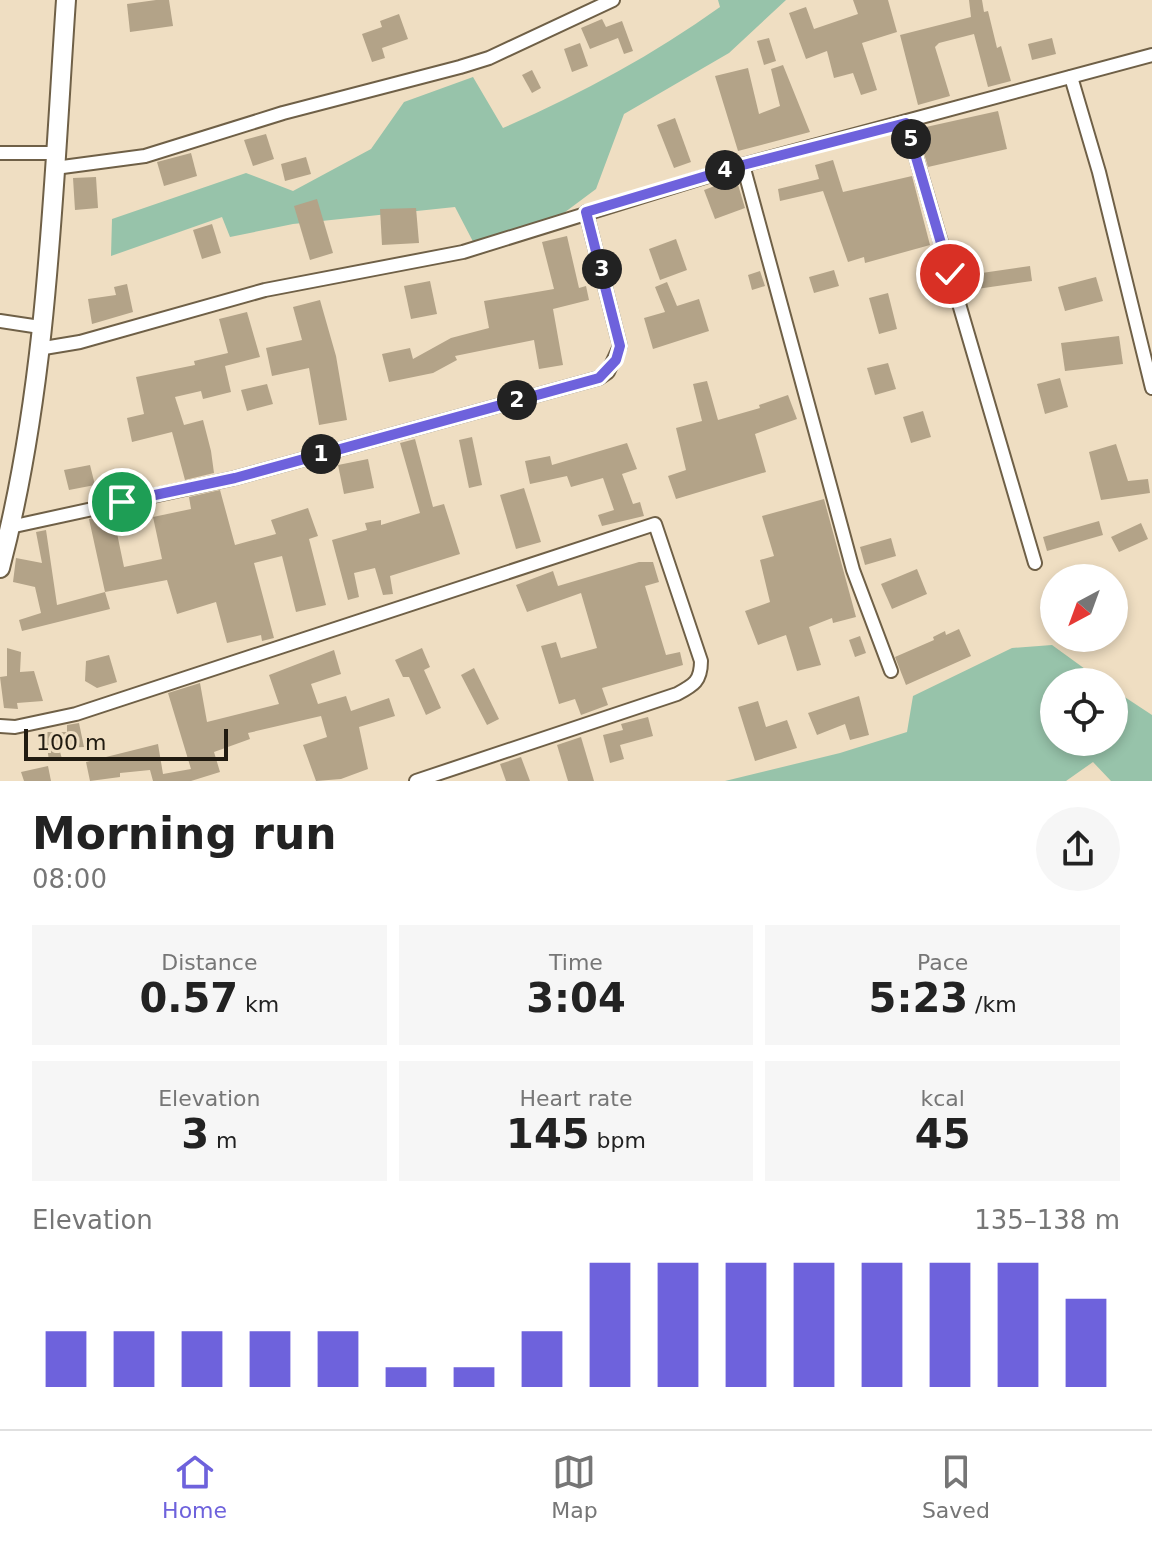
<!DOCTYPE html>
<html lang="en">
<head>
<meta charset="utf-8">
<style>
  body { margin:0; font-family:"DejaVu Sans",sans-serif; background:#f6f6f6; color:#222; height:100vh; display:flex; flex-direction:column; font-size:30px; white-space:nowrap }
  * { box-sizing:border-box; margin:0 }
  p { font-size:26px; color:#767676 }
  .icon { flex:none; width:44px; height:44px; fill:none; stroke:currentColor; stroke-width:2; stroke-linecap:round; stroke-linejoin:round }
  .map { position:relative; height:781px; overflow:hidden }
  .details { display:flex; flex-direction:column; background:#fff; flex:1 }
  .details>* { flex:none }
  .needle { width:52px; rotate:221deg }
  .tools { position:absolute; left:1040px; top:564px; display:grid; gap:16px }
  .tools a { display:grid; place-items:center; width:88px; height:88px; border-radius:50%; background:#fff; box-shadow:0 4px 12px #0003; font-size:40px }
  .scale { position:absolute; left:24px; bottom:20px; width:204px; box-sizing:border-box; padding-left:8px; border:4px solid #211b11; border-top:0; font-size:22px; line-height:28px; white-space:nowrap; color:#211b11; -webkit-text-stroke:6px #efdec2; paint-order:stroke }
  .pin { position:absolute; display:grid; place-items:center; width:68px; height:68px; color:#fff; margin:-34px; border:4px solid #fff; border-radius:50%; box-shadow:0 2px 8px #0007 }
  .km { position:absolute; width:40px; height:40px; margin:-20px; border-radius:50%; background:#222; color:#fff; font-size:22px; line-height:40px; text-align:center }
  .round { display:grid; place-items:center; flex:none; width:84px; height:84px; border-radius:42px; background:#f6f6f6 }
  .head { display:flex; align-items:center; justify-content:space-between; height:136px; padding:0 32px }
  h1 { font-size:44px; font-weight:600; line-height:60px }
  .stats { display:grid; grid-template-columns:repeat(3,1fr); gap:12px; height:136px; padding:8px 32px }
  .stats div { display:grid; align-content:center; border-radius:0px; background:#f6f6f6; text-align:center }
  .stats b { font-size:40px; font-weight:600 }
  .stats small { font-size:22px; font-weight:400 }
  .stats p { font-size:22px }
  .chart { height:224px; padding:16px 32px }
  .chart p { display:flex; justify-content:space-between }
  .chart svg { width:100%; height:144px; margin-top:8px; stroke:#6e62dc; stroke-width:6 }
  .tabs { display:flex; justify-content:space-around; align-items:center; height:112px; border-top:2px solid #e0e0e0; background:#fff; font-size:22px; color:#767676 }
  .tabs a { display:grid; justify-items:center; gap:4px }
  .tabs .active { color:#6e62dc }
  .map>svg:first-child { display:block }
  .green { fill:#97c3aa }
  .building { fill:#b3a388 }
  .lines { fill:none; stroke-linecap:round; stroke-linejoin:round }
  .minor-casing { stroke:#6f6047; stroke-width:16 }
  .secondary-casing { stroke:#6f6047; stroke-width:22 }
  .minor { stroke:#fff; stroke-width:12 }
  .secondary { stroke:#fff; stroke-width:18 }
  .route-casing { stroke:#fff; stroke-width:16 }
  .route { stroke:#6e62dc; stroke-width:10 }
</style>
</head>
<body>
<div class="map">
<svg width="1152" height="781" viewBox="0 0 1152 781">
  <rect width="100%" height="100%" fill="#efdec2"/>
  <g class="green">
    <path d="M 718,0 L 786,0 L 729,53 L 624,114 L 596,189 L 537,233 L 480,255 L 455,207 L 293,224 L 230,237 L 222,217 L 111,256 L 112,219 L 246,173 L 293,191 L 371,149 L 404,102 L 473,77 L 503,128 C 579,95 653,55 720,7 Z"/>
    <path d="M 1052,645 L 1103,682 L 1054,682 L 1054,742 L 1114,742 L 1114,690 L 1152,715 L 1152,781 L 1111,781 L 1093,762 L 1066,781 L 725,781 L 840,753 L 907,732 L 913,696 L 1012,648 Z"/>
  </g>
  <g class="building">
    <path d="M 156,0 L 169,0 L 173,26 L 130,32 L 127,4 Z"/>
    <path d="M 853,0 L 888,0 L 897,32 L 862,43 L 877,90 L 861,95 L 853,73 L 834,78 L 827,51 L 806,59 L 789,13 L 806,7 L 814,29 L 858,14 Z"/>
    <path d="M 969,0 L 982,0 L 984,12 L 988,11 L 997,48 L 1001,46 L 1011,81 L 988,87 L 974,34 L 939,43 L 935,47 L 950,96 L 918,105 L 900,35 L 971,17 Z"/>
    <path d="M 399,14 L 408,39 L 382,48 L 385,58 L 372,62 L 362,34 L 382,27 L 380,21 Z"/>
    <path d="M 602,19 L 606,27 L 622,21 L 633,51 L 624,54 L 618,38 L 590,49 L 581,28 Z"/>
    <path d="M 769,38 L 776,61 L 764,65 L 757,41 Z"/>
    <path d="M 1052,38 L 1056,54 L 1032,60 L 1028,44 Z"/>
    <path d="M 580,43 L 588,66 L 572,72 L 564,49 Z"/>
    <path d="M 783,65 L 810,132 L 738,151 L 715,76 L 748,68 L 759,114 L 780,106 L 771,69 Z"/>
    <path d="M 532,70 L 541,88 L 532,93 L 522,75 Z"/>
    <path d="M 998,111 L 1007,149 L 928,167 L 917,129 Z"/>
    <path d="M 675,118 L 691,162 L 674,168 L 657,125 Z"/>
    <path d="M 266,134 L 274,159 L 253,166 L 244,140 Z"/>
    <path d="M 191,153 L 197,176 L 164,186 L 157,162 Z"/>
    <path d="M 306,157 L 311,174 L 285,181 L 281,164 Z"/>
    <path d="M 833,160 L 843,192 L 912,176 L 930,245 L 865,263 L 864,257 L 848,262 L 823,191 L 780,201 L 778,189 L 819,179 L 815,165 Z"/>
    <path d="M 96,177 L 98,208 L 75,210 L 73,178 Z"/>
    <path d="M 736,178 L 745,208 L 715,219 L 704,190 Z"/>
    <path d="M 317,199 L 333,253 L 310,260 L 294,206 Z"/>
    <path d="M 416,208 L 419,243 L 382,245 L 380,209 Z"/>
    <path d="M 212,224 L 221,253 L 202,259 L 193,230 Z"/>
    <path d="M 567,236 L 579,288 L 586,286 L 589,300 L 553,309 L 563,365 L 539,369 L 534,340 L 455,356 L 457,360 L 433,373 L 389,382 L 382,354 L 410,348 L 413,359 L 451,338 L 489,328 L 484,301 L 554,289 L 542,242 Z"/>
    <path d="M 676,239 L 687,270 L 660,280 L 649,249 Z"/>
    <path d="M 1030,266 L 1032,281 L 970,290 L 968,275 Z"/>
    <path d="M 834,270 L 839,286 L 814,293 L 809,277 Z"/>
    <path d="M 760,271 L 765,286 L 752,290 L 748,275 Z"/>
    <path d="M 1096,277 L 1103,301 L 1065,311 L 1058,287 Z"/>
    <path d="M 430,281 L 437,314 L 411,319 L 404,286 Z"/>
    <path d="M 667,282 L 677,306 L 699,299 L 709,331 L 653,349 L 644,318 L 665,312 L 655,287 Z"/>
    <path d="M 127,284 L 133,312 L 92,324 L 88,299 L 116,295 L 114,287 Z"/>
    <path d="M 888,293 L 897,329 L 879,334 L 869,298 Z"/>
    <path d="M 320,300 L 336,356 L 347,420 L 319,425 L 309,368 L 272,376 L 266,348 L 302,340 L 293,307 Z"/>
    <path d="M 247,312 L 260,357 L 225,366 L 231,392 L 203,399 L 201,391 L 175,397 L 184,425 L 203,420 L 211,451 L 214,473 L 185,480 L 172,432 L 132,442 L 127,418 L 144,414 L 136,377 L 195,365 L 194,361 L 228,353 L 219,319 Z"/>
    <path d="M 1119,336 L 1123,364 L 1065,371 L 1061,343 Z"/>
    <path d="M 888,363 L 896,389 L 875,395 L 867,368 Z"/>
    <path d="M 1060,378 L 1068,407 L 1045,414 L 1037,384 Z"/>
    <path d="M 707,381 L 718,420 L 760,408 L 759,405 L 788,395 L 797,419 L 755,434 L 766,472 L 676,499 L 668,476 L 686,470 L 676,428 L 702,421 L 693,384 Z"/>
    <path d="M 267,384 L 273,404 L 247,411 L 241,390 Z"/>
    <path d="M 923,411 L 931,437 L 911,443 L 903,417 Z"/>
    <path d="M 472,437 L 482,485 L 469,488 L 459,440 Z"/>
    <path d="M 415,439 L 433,507 L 444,504 L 460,554 L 390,576 L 393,594 L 383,595 L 375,568 L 354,573 L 359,597 L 348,600 L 332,540 L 367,530 L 365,523 L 381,520 L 381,525 L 420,513 L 400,443 Z"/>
    <path d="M 627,443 L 637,469 L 622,474 L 633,504 L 640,502 L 644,516 L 602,526 L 598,515 L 614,510 L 603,478 L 571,487 L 567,476 L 530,484 L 525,461 L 550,456 L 552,465 Z"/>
    <path d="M 1116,444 L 1128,481 L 1148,479 L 1150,493 L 1101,500 L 1089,452 Z"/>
    <path d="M 368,459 L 374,488 L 344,494 L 338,465 Z"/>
    <path d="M 90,465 L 95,485 L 69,490 L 64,470 Z"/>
    <path d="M 524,488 L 541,542 L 516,549 L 500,495 Z"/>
    <path d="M 220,490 L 235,545 L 276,534 L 271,520 L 308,508 L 318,536 L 309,539 L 326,605 L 296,612 L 282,556 L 254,563 L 274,638 L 262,641 L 261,635 L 227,643 L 216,602 L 177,614 L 167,580 L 105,592 L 89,519 L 113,514 L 124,567 L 162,559 L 153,517 L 191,509 L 189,497 Z"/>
    <path d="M 824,499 L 856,617 L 833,623 L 832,618 L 809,627 L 821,665 L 797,671 L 786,635 L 758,645 L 745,611 L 770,602 L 760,560 L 774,556 L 762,516 Z"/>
    <path d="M 1099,521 L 1103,535 L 1047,551 L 1043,537 Z"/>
    <path d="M 1141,523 L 1148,539 L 1119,552 L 1111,537 Z"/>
    <path d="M 46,530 L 57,605 L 105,592 L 110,609 L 22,631 L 19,620 L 41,613 L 35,587 L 13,582 L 16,558 L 42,563 L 36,532 Z"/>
    <path d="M 891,538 L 896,556 L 865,565 L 860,547 Z"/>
    <path d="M 639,562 L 653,562 L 659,582 L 645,586 L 666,655 L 680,652 L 683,665 L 602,688 L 608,705 L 581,715 L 575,699 L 559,704 L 541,646 L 556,642 L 561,658 L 597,648 L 581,593 L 527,612 L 516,585 L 553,571 L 558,586 Z"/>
    <path d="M 917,569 L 927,594 L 892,609 L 881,584 Z"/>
    <path d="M 959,629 L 971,656 L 906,685 L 895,657 L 934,640 L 933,637 L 945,631 L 946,635 Z"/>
    <path d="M 860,636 L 866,653 L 855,657 L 849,640 Z"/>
    <path d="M 7,648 L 21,652 L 20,672 L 34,671 L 43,701 L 17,703 L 18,709 L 4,708 L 0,677 L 7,676 Z"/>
    <path d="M 422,648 L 430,667 L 424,670 L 441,708 L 426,715 L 409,677 L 403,677 L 395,660 Z"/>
    <path d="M 334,650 L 341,674 L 311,684 L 318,704 L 346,696 L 351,711 L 389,698 L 395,716 L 359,727 L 368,769 L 341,779 L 316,781 L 303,745 L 327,737 L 321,716 L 248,733 L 250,739 L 214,752 L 220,772 L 191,781 L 153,781 L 150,770 L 120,773 L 120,777 L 90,781 L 86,762 L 158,744 L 163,774 L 191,769 L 168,693 L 200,683 L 207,722 L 279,704 L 269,675 Z"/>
    <path d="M 109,655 L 117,682 L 97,688 L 85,681 L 86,661 Z"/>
    <path d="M 474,668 L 499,719 L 487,725 L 461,675 Z"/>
    <path d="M 859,696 L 869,735 L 850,740 L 845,724 L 817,735 L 808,713 Z"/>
    <path d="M 758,701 L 766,727 L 787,720 L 797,748 L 755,761 L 738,707 Z"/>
    <path d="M 648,717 L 653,736 L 620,745 L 624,759 L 610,763 L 603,735 L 623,730 L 621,724 Z"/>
    <path d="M 79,723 L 84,747 L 59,748 L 62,759 L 49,761 L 45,732 L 67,732 L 67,725 Z"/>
    <path d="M 581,737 L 594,781 L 568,781 L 557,745 Z"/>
    <path d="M 521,757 L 530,781 L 506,781 L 500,764 Z"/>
    <path d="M 48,766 L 51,781 L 24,781 L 21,772 Z"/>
  </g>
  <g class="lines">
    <g class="minor-casing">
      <g id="minor">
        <path d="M 1071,77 L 1099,172 L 1152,388"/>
        <path d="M 906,123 L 1035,563"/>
        <path d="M 0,153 L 56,153"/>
        <path d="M 743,165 L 853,570 L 891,671"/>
        <path d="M 55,168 L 145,156 L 283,113 L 460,67 L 489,58 L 613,0"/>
        <path d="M 0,321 L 40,327"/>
        <path d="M 38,349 L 80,342 L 265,290 L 463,252 L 743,165 L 1152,55"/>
        <path d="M 10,527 L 235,478 L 599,378 L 608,372 L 620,346 L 586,212"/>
        <path d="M 0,726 L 15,727 L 76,714 L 655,524 L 701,661 C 701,681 694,685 677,694 L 416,781"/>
      </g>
    </g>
    <g class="secondary-casing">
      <path id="secondary" d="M 0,568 C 48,385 53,189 66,0"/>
    </g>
    <use href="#minor" class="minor"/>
    <use href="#secondary" class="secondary"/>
  </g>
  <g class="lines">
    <g class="route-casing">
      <path id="route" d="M 122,502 L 235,478 L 599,378 L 616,360 L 620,346 L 586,212 L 743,165 L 906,123 L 950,274"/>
    </g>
    <use href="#route" class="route"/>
  </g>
</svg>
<div class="tools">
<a><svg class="needle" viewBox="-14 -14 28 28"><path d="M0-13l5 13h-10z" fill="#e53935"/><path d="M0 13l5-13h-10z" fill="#767676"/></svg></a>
<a><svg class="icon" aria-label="locate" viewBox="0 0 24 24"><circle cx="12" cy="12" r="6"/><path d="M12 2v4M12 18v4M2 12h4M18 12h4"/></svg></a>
</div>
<div class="scale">100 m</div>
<div class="pin" style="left:122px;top:502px;background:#1e9e55"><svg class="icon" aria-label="arrive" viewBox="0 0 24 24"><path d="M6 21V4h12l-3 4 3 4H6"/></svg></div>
<div class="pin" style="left:950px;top:274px;background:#d93025"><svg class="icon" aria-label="check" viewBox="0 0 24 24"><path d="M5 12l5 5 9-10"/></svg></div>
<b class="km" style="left:321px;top:454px">1</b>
<b class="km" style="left:517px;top:400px">2</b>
<b class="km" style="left:602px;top:269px">3</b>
<b class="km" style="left:725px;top:170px">4</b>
<b class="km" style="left:911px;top:139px">5</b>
</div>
<section class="details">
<div class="head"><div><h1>Morning run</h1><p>08:00</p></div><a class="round"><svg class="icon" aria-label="share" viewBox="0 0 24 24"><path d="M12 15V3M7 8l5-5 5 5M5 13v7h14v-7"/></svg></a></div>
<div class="stats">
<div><p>Distance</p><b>0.57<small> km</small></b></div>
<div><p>Time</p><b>3:04</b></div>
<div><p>Pace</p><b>5:23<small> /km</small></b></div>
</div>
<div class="stats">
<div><p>Elevation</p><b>3<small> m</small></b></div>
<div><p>Heart rate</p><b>145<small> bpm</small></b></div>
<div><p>kcal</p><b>45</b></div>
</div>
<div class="chart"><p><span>Elevation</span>135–138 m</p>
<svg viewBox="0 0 160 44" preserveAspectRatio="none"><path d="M5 44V27M15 44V27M25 44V27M35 44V27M45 44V27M55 44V38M65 44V38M75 44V27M85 44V6M95 44V6M105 44V6M115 44V6M125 44V6M135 44V6M145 44V6M155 44V17"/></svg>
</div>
</section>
<nav class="tabs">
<a class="active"><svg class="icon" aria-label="home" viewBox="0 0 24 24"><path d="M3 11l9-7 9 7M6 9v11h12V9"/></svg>Home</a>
<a><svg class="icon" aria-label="map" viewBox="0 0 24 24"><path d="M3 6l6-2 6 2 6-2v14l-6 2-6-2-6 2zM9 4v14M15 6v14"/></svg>Map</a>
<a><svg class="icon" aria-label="saved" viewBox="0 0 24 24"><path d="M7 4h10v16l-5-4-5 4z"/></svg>Saved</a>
</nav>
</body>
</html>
